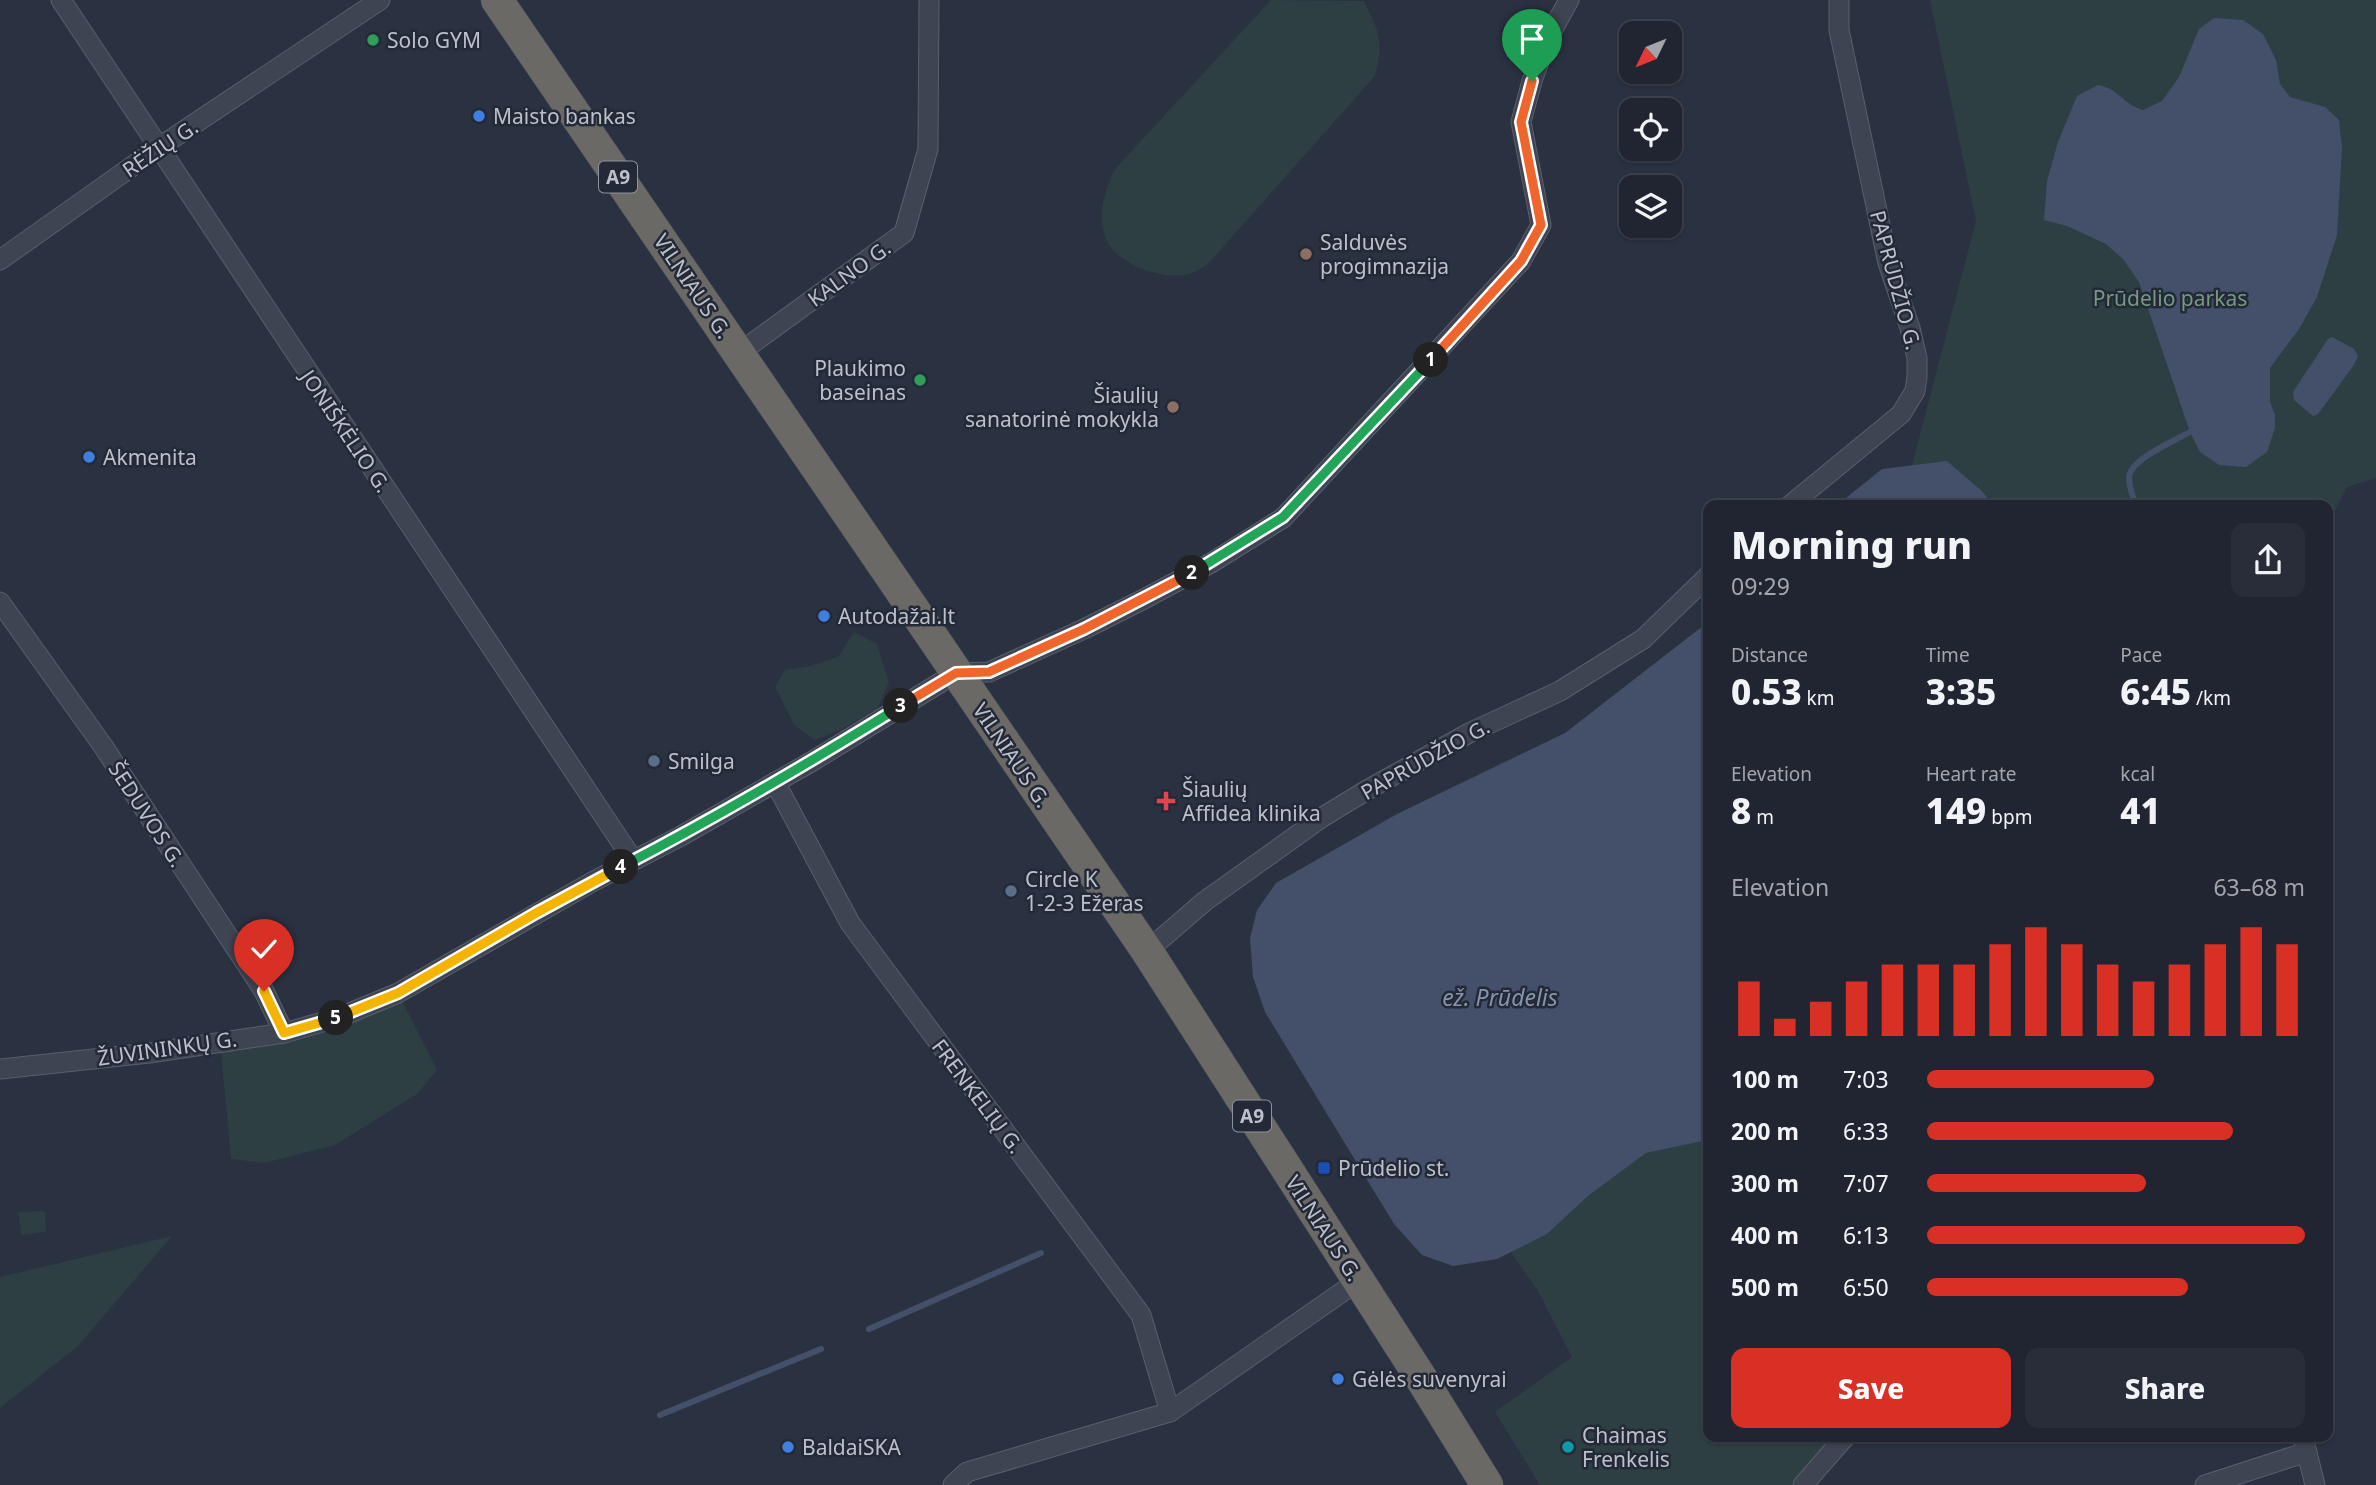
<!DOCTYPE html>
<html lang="en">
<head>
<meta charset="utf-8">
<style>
  body { margin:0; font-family:"Noto Sans",sans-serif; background:#282d39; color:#f1f3f6; height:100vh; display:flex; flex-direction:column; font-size:26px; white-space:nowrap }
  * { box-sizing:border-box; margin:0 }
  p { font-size:23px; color:#a2a5ab }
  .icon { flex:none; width:38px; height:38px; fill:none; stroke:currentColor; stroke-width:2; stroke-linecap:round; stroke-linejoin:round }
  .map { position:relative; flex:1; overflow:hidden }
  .panel { position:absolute; left:1703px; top:500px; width:630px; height:942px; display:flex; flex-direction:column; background:#202531; border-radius:14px; box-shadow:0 2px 5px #0004,0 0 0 2px #3d424d }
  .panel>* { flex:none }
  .needle { width:46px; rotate:227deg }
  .fabs { position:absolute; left:1619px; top:21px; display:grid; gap:14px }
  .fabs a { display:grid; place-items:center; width:63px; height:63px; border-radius:14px; background:#202531; box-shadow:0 2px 5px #0004,0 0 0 2px #3d424d; font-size:35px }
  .pin { position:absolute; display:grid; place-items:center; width:60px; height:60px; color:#fff; margin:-72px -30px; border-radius:50% 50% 50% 0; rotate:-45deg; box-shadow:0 0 7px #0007 }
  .pin .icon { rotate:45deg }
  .km { position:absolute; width:35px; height:35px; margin:-18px; border-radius:50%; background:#222; color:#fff; font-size:19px; line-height:35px; text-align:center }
  .round { display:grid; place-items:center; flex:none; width:74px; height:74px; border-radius:14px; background:#282d39 }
  .headline { display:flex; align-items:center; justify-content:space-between; height:119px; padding:0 28px }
  h1 { font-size:38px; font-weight:800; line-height:52px }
  .metrics { display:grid; grid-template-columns:repeat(3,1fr); gap:10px; height:119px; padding:7px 28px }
  .metrics div { display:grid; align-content:center }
  .metrics b { font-size:35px; font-weight:800 }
  .metrics small { font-size:19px; font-weight:400 }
  .metrics p { font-size:19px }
  .chart { height:196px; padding:14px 28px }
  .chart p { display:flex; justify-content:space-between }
  .chart svg { width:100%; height:126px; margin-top:7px; stroke:#d93025; stroke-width:6 }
  .button { display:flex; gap:14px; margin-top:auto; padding:14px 28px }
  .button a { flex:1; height:80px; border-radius:14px; background:#d93025; color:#fff; font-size:28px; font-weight:800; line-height:80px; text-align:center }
  .button a+a { background:#282d39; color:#f1f3f6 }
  ul { padding:0 28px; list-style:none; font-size:23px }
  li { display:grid; grid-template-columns:112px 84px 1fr; align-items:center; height:52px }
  li i { height:18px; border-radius:9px; background:#d93025 }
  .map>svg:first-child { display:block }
  .green { fill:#2d3f43 }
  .water { fill:#445069 }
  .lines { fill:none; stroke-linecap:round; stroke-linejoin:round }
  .stream { stroke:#445069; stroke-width:6 }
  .minor-casing { stroke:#595f6b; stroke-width:21 }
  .trunk-casing { stroke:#464c58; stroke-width:33 }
  .minor { stroke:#3e4451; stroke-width:19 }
  .trunk { stroke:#6a6966; stroke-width:32 }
  .split-1-casing { stroke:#fff; stroke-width:14 }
  .split-2-casing { stroke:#fff; stroke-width:14 }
  .split-3-casing { stroke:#fff; stroke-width:14 }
  .split-4-casing { stroke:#fff; stroke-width:14 }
  .split-5-casing { stroke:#fff; stroke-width:14 }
  .split-6-casing { stroke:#fff; stroke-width:14 }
  .split-1 { stroke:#f0652b; stroke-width:9 }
  .split-2 { stroke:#22a559; stroke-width:9 }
  .split-3 { stroke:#f0652b; stroke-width:9 }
  .split-4 { stroke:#22a559; stroke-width:9 }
  .split-5 { stroke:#f5b400; stroke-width:9 }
  .split-6 { stroke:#f5b400; stroke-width:9 }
  .leisure-dot { fill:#2e9e5b; stroke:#232936; stroke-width:2.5 }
  .shop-dot { fill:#3f7fe0; stroke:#232936; stroke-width:2.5 }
  .education-dot { fill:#8d6e63; stroke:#232936; stroke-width:2.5 }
  .service-dot { fill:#5c6f8a; stroke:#232936; stroke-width:2.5 }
  .health-dot { fill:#e0444e; stroke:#232936; stroke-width:2.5 }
  .transit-dot { fill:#1a4fb4; stroke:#232936; stroke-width:2.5 }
  .culture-dot { fill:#0f9aa8; stroke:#232936; stroke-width:2.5 }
  .labels { text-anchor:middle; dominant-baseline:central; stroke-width:5; stroke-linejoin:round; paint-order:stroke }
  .shield { fill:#232936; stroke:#8d939e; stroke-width:2 }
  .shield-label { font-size:19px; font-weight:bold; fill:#bbc0cb }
  .poi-label { font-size:21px; fill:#bbc0cb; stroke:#232936; text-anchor:start }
  .street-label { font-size:21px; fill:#bbc0cb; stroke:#232936 }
  .park-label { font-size:21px; fill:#759981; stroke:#232936 }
  .water-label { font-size:23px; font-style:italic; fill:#8693ae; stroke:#232936 }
</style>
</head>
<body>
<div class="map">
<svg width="2376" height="1485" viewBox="0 0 2376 1485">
  <rect width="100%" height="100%" fill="#2a3141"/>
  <g class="green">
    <path d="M 1271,0 L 1364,1 C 1379,32 1384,41 1375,76 L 1208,264 C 1202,267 1195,273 1189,274 C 1162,281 1115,264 1105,237 C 1097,213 1105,190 1115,169 Z"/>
    <path d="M 1930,0 L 2376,0 L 2376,478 L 2347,487 L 2328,525 L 2328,506 L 1993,506 L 1983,492 L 1912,465 L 1976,221 Z"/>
    <path d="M 854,632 L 877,644 L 889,683 L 877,709 L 840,730 L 815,740 L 795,726 L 775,687 L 785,670 L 810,666 L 838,657 Z"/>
    <path d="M 398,993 L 437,1070 L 417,1094 L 335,1145 L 264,1163 L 231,1159 L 220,1041 Z"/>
    <path d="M 1708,1140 L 1708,1437 L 1845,1437 L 1803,1485 L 1540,1485 L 1495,1412 L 1572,1357 L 1538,1291 L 1510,1251 L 1547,1234 L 1588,1196 L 1646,1153 Z"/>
    <path d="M 45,1211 L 46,1232 L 21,1235 L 18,1212 Z"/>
    <path d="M 172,1236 L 78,1346 L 0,1408 L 0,1277 Z"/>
  </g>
  <g class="water">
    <path d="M 2214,18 L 2243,20 L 2263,34 L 2276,60 L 2280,84 L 2290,97 L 2325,107 L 2339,120 L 2342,148 L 2337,235 L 2317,297 L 2299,329 L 2270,368 L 2270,402 L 2275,415 L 2275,428 L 2267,452 L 2246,467 L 2219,465 L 2200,452 L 2190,432 L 2139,282 L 2123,259 L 2106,244 L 2067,226 L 2044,220 L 2047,181 L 2058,142 L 2077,96 L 2098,85 C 2122,90 2120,103 2143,110 L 2162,101 L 2179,77 L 2199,29 Z"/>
    <path d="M 2332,337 L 2354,349 L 2358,356 L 2354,365 L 2318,414 L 2313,416 L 2294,400 L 2293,392 L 2328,339 Z"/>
    <path d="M 1947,461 L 1983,492 L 1993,506 L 1836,506 L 1882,469 Z"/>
    <path d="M 1708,622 L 1708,1140 L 1646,1153 L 1588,1196 L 1547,1234 L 1497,1259 L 1453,1266 L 1422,1255 L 1394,1224 L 1265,1012 L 1253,977 L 1250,938 L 1257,910 L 1276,883 L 1397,814 L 1565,733 Z"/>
  </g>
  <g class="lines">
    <g class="stream">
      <path d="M 2135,506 C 2134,497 2129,488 2129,478 C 2129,460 2174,441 2190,432"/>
      <path d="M 869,1329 L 1041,1253"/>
      <path d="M 660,1415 L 821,1349"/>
    </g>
    <g class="minor-casing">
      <g id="minor">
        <path d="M 61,0 L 633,860"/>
        <path d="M 0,260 L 158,148 L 380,0"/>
        <path d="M 739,353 L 904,233 L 928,149 L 929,0"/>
        <path d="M 1789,506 L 1901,414 L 1915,391 L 1917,377 L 1917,358 L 1910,328 L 1888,263 L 1839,30 L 1839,0"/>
        <path d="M 0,602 L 103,746 L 264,991 L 284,1033"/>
        <path d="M 775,782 L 850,923 L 1141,1315 L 1170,1412"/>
        <path d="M 1147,951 L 1205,901 L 1321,818 L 1367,790 L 1469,733 L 1560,691 L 1643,639 L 1708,576"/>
        <path d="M 0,1069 L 149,1053 L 284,1033 L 340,1017 L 398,993 L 592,882 L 681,836 L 811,762 L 956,673 L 989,672 L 1084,629 L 1144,599 L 1211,563 L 1283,518 L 1521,261 L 1541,225 L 1521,122 L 1532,81 L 1547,40 L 1569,0"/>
        <path d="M 2303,1437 L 2315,1485"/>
        <path d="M 953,1485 L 967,1472 L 1170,1412 L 1358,1281"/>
        <path d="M 1803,1485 L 1845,1437"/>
        <path d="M 2205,1485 L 2307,1452"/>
      </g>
    </g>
    <g class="trunk-casing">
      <path id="trunk" d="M 497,0 L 1147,951 L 1421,1378 L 1487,1485"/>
    </g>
    <use href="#minor" class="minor"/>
    <use href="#trunk" class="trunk"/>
  </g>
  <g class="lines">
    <g class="split-1-casing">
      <path id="split-1" d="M 1431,360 L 1521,261 L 1541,225 L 1521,122 L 1532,81"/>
    </g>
    <g class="split-2-casing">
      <path id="split-2" d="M 1192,573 L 1283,517 L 1431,360"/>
    </g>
    <g class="split-3-casing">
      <path id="split-3" d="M 901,706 L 956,673 L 989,672 L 1084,629 L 1192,573"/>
    </g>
    <g class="split-4-casing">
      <path id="split-4" d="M 621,867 C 717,817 809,763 901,706"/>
    </g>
    <g class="split-5-casing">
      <path id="split-5" d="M 336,1018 L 398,993 L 536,913 L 621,867"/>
    </g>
    <g class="split-6-casing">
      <path id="split-6" d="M 264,991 L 284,1033 L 336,1018"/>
    </g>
    <use href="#split-1" class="split-1"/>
    <use href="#split-2" class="split-2"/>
    <use href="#split-3" class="split-3"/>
    <use href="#split-4" class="split-4"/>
    <use href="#split-5" class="split-5"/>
    <use href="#split-6" class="split-6"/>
  </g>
  <g class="leisure-dot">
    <circle cx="373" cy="40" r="7"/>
    <circle cx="920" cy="380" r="7"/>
  </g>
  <g class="shop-dot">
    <circle cx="479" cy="116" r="7"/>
    <circle cx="89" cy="457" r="7"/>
    <circle cx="824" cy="616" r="7"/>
    <circle cx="1338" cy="1379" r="7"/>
    <circle cx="788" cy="1447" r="7"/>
  </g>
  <g class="education-dot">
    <circle cx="1306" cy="254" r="7"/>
    <circle cx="1173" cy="407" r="7"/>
  </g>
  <g class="service-dot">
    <circle cx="654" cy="761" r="7"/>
    <circle cx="1011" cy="891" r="7"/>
  </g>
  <path class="health-dot" d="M1162.5 790.5h7v7h7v7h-7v7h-7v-7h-7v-7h7z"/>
  <rect class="transit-dot" x="1317" y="1161" width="14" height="14" rx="3.5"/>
  <circle class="culture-dot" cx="1568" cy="1447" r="7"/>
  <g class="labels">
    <g class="shield">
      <rect x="599" y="161.5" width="38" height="31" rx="5"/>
      <rect x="1233" y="1100.5" width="38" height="31" rx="5"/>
    </g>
    <g class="shield-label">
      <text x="618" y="177">A9</text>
      <text x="1252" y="1116">A9</text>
    </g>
    <g class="poi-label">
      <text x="387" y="40">Solo GYM</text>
      <text x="493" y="116">Maisto bankas</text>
      <text x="1320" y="242">Salduvės<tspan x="1320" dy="24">progimnazija</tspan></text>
      <text x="906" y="368" text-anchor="end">Plaukimo<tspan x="906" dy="24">baseinas</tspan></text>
      <text x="1159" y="395" text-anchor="end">Šiaulių<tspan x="1159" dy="24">sanatorinė mokykla</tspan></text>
      <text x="103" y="457">Akmenita</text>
      <text x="838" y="616">Autodažai.lt</text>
      <text x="668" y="761">Smilga</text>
      <text x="1182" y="789">Šiaulių<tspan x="1182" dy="24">Affidea klinika</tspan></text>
      <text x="1025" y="879">Circle K<tspan x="1025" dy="24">1-2-3 Ežeras</tspan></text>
      <text x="1338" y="1168">Prūdelio st.</text>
      <text x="1352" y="1379">Gėlės suvenyrai</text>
      <text x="1582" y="1435">Chaimas<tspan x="1582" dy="24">Frenkelis</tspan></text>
      <text x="802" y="1447">BaldaiSKA</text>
    </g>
    <g class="street-label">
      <text transform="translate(160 148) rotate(-34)">RĖŽIŲ G.</text>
      <text transform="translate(849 273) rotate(-36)">KALNO G.</text>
      <text transform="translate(1896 280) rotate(75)">PAPRŪDŽIO G.</text>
      <text transform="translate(693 286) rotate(56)">VILNIAUS G.</text>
      <text transform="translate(346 431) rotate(56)">JONIŠKĖLIO G.</text>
      <text transform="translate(1012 755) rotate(56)">VILNIAUS G.</text>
      <text transform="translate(1425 759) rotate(-29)">PAPRŪDŽIO G.</text>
      <text transform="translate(147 814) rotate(57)">ŠEDUVOS G.</text>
      <text transform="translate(167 1048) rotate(-8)">ŽUVININKŲ G.</text>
      <text transform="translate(978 1096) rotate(53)">FRENKELIŲ G.</text>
      <text transform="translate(1324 1228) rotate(57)">VILNIAUS G.</text>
    </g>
    <g class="park-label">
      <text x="2170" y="298">Prūdelio parkas</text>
    </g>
    <g class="water-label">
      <text x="1500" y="997">ež. Prūdelis</text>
    </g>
  </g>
</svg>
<div class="fabs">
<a><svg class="needle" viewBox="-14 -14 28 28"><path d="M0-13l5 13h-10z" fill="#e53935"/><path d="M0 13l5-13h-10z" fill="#a2a5ab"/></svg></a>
<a><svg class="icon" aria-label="locate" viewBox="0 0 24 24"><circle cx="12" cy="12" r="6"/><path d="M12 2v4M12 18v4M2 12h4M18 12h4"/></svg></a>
<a><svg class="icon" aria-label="layers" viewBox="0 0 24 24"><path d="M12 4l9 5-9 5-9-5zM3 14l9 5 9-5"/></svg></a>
</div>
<div class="pin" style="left:1532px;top:81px;background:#1e9e55"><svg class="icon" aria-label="arrive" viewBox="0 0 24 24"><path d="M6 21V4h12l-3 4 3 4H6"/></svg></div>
<div class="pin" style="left:264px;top:991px;background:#d93025"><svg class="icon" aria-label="check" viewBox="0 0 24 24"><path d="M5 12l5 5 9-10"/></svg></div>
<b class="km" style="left:1431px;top:360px">1</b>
<b class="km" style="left:1192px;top:573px">2</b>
<b class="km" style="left:901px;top:706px">3</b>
<b class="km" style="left:621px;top:867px">4</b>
<b class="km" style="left:336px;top:1018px">5</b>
<section class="panel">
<div class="headline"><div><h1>Morning run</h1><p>09:29</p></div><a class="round"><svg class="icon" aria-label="share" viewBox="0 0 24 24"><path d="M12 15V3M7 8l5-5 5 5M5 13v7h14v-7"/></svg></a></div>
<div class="metrics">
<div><p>Distance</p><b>0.53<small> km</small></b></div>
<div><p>Time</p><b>3:35</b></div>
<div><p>Pace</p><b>6:45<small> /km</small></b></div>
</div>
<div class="metrics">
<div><p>Elevation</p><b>8<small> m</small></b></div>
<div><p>Heart rate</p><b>149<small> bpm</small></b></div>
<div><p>kcal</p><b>41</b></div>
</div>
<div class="chart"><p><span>Elevation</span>63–68 m</p>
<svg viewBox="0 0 160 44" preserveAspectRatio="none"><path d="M5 44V25M15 44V38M25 44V32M35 44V25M45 44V19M55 44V19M65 44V19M75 44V12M85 44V6M95 44V12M105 44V19M115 44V25M125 44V19M135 44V12M145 44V6M155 44V12"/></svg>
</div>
<ul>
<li><b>100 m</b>7:03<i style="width:60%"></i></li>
<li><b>200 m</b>6:33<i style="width:81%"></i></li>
<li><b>300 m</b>7:07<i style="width:58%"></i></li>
<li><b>400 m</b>6:13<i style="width:100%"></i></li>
<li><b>500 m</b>6:50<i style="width:69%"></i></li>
</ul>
<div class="button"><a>Save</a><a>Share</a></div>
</section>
</div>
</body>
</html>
